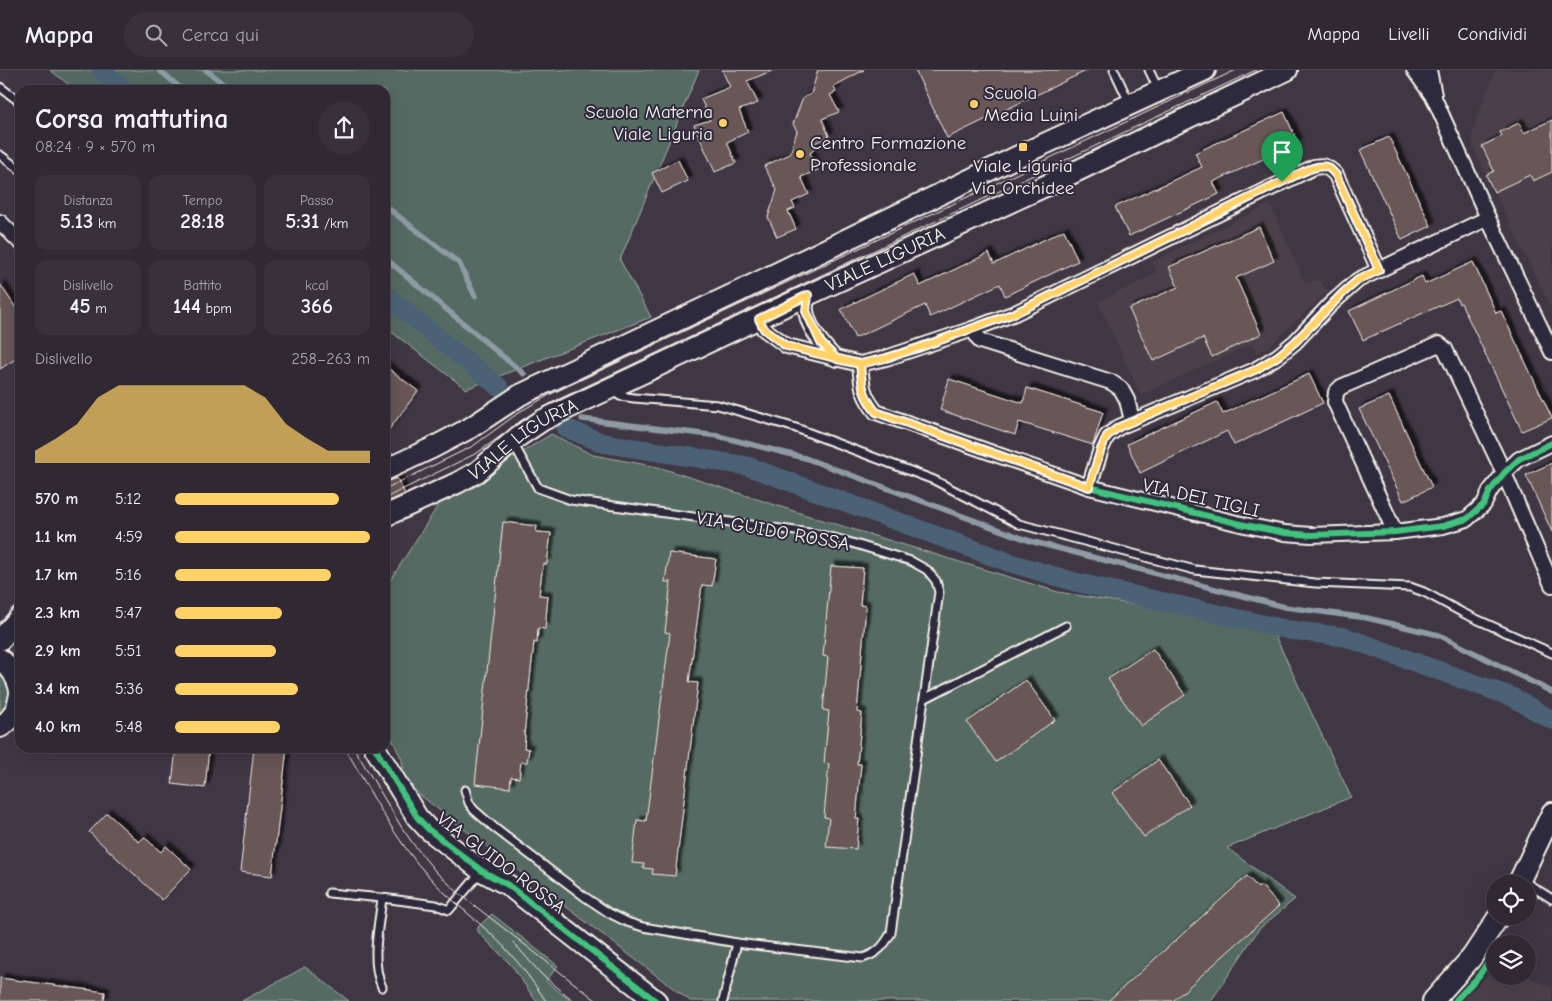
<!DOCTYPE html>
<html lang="it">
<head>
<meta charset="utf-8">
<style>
  body { margin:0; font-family:"Comic Neue",sans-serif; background:#38313c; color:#f1f3f6; height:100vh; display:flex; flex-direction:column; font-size:19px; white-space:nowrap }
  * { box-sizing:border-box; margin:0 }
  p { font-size:16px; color:#a8a6ac }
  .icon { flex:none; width:28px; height:28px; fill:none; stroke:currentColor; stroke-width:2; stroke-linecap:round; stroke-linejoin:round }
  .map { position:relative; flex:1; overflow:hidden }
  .details { position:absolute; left:15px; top:15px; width:375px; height:668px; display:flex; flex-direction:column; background:#302934; border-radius:15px; box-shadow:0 5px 20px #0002,0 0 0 1px #4b454f }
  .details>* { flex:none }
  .buttons { position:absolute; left:1486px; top:805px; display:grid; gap:10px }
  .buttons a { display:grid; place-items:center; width:50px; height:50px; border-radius:50%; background:#302934; box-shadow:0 5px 20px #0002,0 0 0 1px #4b454f; font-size:25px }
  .pin { position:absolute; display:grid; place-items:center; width:42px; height:42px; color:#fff; margin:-51px -21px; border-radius:50% 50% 50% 0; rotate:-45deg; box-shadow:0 0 5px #0007 }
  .pin .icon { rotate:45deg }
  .round { display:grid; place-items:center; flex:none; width:52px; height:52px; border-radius:26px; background:#38313c }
  .head { display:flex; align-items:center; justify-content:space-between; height:85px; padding:0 20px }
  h1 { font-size:28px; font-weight:700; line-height:38px }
  .metrics { display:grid; grid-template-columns:repeat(3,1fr); gap:8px; height:85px; padding:5px 20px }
  .metrics div { display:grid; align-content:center; border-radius:12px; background:#38313c; text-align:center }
  .metrics b { font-size:21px; font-weight:700 }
  .metrics small { font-size:14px; font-weight:400 }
  .metrics p { font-size:14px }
  .chart { height:140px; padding:10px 20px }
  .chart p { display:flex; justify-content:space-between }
  .chart svg { width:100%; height:90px; margin-top:5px; fill:#ffd166; opacity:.7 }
  ul { padding:0 20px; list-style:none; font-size:16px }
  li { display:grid; grid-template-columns:80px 60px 1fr; align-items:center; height:38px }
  li i { height:12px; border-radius:6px; background:#ffd166 }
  header { display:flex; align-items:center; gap:30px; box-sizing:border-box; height:70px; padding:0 25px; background:#302934; border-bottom:1px solid #4b454f }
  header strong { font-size:24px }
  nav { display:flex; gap:28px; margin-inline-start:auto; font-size:18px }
  .search { width:350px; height:45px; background:#38313c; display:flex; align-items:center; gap:12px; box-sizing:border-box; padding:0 18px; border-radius:28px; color:#a8a6ac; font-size:19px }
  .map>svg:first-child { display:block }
  .built { fill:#4c404a }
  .green { fill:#556a64; stroke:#a4aea6 }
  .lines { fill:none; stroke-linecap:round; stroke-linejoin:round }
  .stream { stroke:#8f9ba4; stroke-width:5.5 }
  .canal { stroke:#4b6276; stroke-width:19 }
  .building { fill:#695657; stroke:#f4f1e8; filter:url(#shadow) }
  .lane-casing { stroke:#f4f1e8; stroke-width:11 }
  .street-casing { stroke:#f4f1e8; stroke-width:18 }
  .secondary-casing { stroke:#f4f1e8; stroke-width:24 }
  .lane { stroke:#2f2a3d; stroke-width:7 }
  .street { stroke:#2f2a3d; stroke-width:14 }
  .secondary { stroke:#2f2a3d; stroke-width:20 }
  .tram { stroke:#f4f1e8; stroke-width:1 }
  .cycleway-casing { stroke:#2f2a3d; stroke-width:9 }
  .cycleway { stroke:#40c37c; stroke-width:6 }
  .route-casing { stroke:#fff; stroke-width:10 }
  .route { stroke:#ffd166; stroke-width:6 }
  .poi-dot { fill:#ffd166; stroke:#2f2a3d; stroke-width:2 }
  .labels { text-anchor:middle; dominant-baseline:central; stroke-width:4; stroke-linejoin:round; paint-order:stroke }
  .poi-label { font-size:19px; fill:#f4f1e8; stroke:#2f2a3d; text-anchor:start }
  .street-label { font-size:19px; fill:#f4f1e8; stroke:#2f2a3d }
</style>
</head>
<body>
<header>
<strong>Mappa</strong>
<div class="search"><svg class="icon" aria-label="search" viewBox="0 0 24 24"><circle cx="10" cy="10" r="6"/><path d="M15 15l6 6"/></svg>Cerca qui</div>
<nav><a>Mappa</a><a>Livelli</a><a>Condividi</a></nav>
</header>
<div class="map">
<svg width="1552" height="931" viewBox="0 0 1552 931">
  <defs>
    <filter id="shadow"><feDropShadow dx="4.5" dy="-4.5" stdDeviation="1" flood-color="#0009"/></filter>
  </defs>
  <rect width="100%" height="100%" fill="#403745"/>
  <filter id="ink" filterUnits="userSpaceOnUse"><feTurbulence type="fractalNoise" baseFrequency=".02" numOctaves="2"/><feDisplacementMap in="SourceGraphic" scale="10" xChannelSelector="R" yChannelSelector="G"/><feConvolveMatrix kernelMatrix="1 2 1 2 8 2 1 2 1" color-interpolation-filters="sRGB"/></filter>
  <g filter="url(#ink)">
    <g class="built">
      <path d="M 1496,0 L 1552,0 L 1552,240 L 1475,81 L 1472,68 L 1477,47 Z"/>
      <path d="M 1270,134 L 1305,213 L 1318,210 L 1328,221 L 1267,278 L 1258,283 L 1251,274 L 1141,325 L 1098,232 L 1157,203 L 1152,192 Z"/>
      <path d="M 1495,898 L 1495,906 L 1526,906 L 1552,918 L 1552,931 L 1462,931 Z"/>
    </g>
    <g class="green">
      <path d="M 50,0 L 699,0 L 620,190 L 651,247 L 466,319 L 385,257 L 385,20 L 76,20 Z"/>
      <path d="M 551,364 L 593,385 L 658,397 L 806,445 L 1058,522 L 1271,557 L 1351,727 L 1227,778 L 1295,829 L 1259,859 L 1211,931 L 690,931 L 448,747 L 405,713 L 402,690 L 385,654 L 386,517 L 439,434 Z"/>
      <path d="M 0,603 C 13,614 11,632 0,644 Z"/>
      <path d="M 492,844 L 558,896 L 546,911 L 571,931 L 536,931 L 512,896 L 478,862 L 478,857 Z"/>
      <path d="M 305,897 L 349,931 L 242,931 Z"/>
    </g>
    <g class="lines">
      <g class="stream">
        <path d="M 159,0 L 183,20"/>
        <path d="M 206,0 L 232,20"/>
        <path d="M 385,136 L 459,193 L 475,226"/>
        <path d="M 385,188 L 524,304"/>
        <path d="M 582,349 L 718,366 L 805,388 L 1030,471 L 1285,537 L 1367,548 L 1439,565 L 1552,622"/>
      </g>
      <g class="canal">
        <path d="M 101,0 L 125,20"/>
        <path d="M 385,225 L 499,317"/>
        <path d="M 566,358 L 603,373 L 747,396 L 1011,493 L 1075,512 L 1289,560 L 1345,567 L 1512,627 L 1552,650"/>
      </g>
    </g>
    <g class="building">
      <path d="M 722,0 L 774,0 L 747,11 L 758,33 L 739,40 L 748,62 L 727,72 L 736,93 L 715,102 L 694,55 L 710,50 L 701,29 L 730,17 Z"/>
      <path d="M 818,0 L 864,0 L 834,16 L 836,22 L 830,25 L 839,42 L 822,49 L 829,66 L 813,74 L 815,79 L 810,83 L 818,100 L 801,107 L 809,124 L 792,132 L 795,138 L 788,141 L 796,159 L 777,167 L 768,147 L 777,120 L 764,96 L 790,84 L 797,61 L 793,54 L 803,28 L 811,24 Z"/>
      <path d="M 915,0 L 1088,0 L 947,68 Z"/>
      <path d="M 1284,42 L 1298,73 L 1213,112 L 1219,124 L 1129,166 L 1115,137 L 1202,97 L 1195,83 Z"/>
      <path d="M 1552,50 L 1552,102 L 1533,111 L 1530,105 L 1494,122 L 1486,105 L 1494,101 L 1482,76 L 1502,66 L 1500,62 L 1519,53 L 1524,63 Z"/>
      <path d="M 1389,67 L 1431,156 L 1402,170 L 1360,80 Z"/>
      <path d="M 678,90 L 688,111 L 662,123 L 652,103 Z"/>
      <path d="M 1259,157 L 1274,191 L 1236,208 L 1261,264 L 1212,287 L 1203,268 L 1153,291 L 1129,239 L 1178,217 L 1169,197 Z"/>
      <path d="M 1064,160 L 1078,191 L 1005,226 L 1000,214 L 930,247 L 925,235 L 855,268 L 841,239 L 914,204 L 920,216 L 989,183 L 994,194 Z"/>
      <path d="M 1473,192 L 1496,243 L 1501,241 L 1552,348 L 1522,361 L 1461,233 L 1459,234 L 1457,228 L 1363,270 L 1349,241 L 1422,206 L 1425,214 Z"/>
      <path d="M 0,214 L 20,244 L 20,286 L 0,299 Z"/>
      <path d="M 385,296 L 418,321 L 385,365 Z"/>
      <path d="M 1309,304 L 1323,333 L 1234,375 L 1227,361 L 1140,403 L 1127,374 L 1217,332 L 1223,344 Z"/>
      <path d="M 949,309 L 1023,333 L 1027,318 L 1103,342 L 1093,375 L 1019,352 L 1015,365 L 940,340 Z"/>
      <path d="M 1389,326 L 1432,417 L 1403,431 L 1359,339 Z"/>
      <path d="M 1552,393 L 1552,462 L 1526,405 Z"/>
      <path d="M 397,408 L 405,424 L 387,432 L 385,428 L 385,412 Z"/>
      <path d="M 503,452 L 537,456 L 536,462 L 551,463 L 547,494 L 543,494 L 539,525 L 548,526 L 545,559 L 538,558 L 537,573 L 534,572 L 524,665 L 525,665 L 524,678 L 529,679 L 527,692 L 521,692 L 519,708 L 511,707 L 510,718 L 475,714 Z"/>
      <path d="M 669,483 L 716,489 L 712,516 L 702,515 L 689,612 L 698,613 L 675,806 L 652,804 L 653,799 L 643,798 L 644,794 L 632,793 L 637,750 L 646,751 L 670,563 L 665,562 L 671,512 L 665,512 Z"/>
      <path d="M 831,496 L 863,498 L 860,535 L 866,536 L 857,642 L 862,643 L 857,694 L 861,694 L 856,749 L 859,749 L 856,779 L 826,777 L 829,748 L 824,747 L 829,694 L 824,693 L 829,641 L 823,640 L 828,587 L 823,586 Z"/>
      <path d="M 1153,579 L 1185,625 L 1141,656 L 1108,609 Z"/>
      <path d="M 1026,610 L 1055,650 L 996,692 L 967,652 Z"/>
      <path d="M 176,678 L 209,678 L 205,718 L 172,714 Z"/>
      <path d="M 254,678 L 287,678 L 272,806 L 240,802 Z"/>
      <path d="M 1158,690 L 1190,735 L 1144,767 L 1112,723 Z"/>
      <path d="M 107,743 L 139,772 L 144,767 L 161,782 L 166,776 L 191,799 L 162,830 L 89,762 Z"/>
      <path d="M 1247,806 L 1258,818 L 1261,815 L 1279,836 L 1173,931 L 1108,931 Z"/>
      <path d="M 0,908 L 105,922 L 104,931 L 0,931 Z"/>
    </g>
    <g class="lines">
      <g class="lane-casing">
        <g id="lane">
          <path d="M 1114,0 L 1129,32"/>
          <path d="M 1149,0 L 1158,19"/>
          <path d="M 0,17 L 20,32"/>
          <path d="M 0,85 L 20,100"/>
          <path d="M 612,320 L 620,326 L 634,328 L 718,335 L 796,358 L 934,410 L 1019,454 L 1195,500 L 1315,513 L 1410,517 L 1424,522 L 1465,544 L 1552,583"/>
          <path d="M 924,629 L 1066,556"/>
          <path d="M 465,720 L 469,733 L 474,740 L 496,759 L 585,827 L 609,843 L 627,852 L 643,857 L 737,873 L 863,888 C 878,883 884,876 891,863 L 939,522 L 936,511 L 927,500 L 911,491 L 842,470 L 817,464 L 571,430 L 538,418 L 513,373"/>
          <path d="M 1528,814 L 1552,829"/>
          <path d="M 329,823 L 382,828"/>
          <path d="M 382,917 C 370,891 379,856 382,828 L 436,835 L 449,840 L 480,803"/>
          <path d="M 723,931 L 737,873"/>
        </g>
      </g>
      <g class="street-casing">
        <g id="street">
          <path d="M 1414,0 L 1434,28 L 1488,148 L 1552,282"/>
          <path d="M 1429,0 L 1434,25"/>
          <path d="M 0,152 L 20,172"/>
          <path d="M 808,225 C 807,230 805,237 806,241 C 809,260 824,276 836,289"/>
          <path d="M 759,249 L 764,259 L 787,276 L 860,294 L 886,288 L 973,259 L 1015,243 L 1314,97 C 1325,95 1328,97 1336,105 L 1379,200"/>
          <path d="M 973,259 L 980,271 L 1111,312 L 1121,319 L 1127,330 L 1132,350"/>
          <path d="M 860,294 C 862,316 862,324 876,342 L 1089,417 L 1245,455 L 1285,463 L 1311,465 L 1395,462 L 1443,456 L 1467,449 L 1484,434 L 1490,421 L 1504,403 L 1519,389 L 1552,373"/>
          <path d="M 1089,417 L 1101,379 L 1107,366 L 1119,357 L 1255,300 L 1278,286 L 1295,272 L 1331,234 L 1358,210 L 1488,148"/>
          <path d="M 1395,462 L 1335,332 L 1336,322 L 1341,317 L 1439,274 L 1445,279 L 1504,403 L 1552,515"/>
        </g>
      </g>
      <g class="secondary-casing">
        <g id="secondary">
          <path d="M 385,400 L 432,378 L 470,358 L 520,325 L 740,221 L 1031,80 L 1205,0"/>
          <path id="s1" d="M 385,446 L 457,413 L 477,402 L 519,366 L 543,350 L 808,225 L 1056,111 L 1287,0"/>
          <path d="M 0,570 L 20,547"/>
          <path d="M 0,589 C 11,598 17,606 20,620"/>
          <path d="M 0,657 C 13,650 18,638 20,624"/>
          <path d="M 375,678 L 417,747 L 428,759 L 482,801 L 508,815 L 656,931"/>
          <path d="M 1518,814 L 1552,743"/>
          <path d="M 1433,931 L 1472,887 L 1499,846"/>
        </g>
      </g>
      <use href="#lane" class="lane"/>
      <use href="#street" class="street"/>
      <use href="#secondary" class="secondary"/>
      <g class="tram">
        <path d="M 385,419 L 473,376 L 521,341 L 551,324 L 1236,0"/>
        <path d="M 385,428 L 477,383 L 533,343 L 555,331 L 1256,0"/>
        <path d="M 345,678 C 371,722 395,771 431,809 C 454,834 483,854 506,879 C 521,895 534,913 546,931"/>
        <path d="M 354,678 L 402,758 L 414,775 L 436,802 L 461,825 L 597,931"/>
        <path d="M 513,872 L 541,904 L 574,931"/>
      </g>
      <g class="cycleway-casing">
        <g id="cycleway">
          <path d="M 759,249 L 764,259 L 787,276 L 860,294 L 886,288 L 973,259 L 1015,243 L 1314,97 C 1325,95 1328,97 1336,105 L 1379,200"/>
          <path d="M 860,294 C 862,316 862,324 876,342 L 1089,417 L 1245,455 L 1285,463 L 1311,465 L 1395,462 L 1443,456 L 1467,449 L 1484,434 L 1490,421 L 1504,403 L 1519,389 L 1552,373"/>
          <path d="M 375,678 L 417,747 L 428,759 L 482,801 L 508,815 L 656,931"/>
          <path d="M 1455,931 L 1478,907 L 1495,882"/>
        </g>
      </g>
      <use href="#cycleway" class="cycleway"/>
    </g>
  </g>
  <g class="lines" filter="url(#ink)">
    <g class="route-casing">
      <path id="route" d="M 1282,112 L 1015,243 L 918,278 L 886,288 L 860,294 L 786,276 L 764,259 L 759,249 L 808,225 L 806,241 L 821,273 L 837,289 L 860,294 C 862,316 862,324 876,342 L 1089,417 L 1101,379 L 1107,366 L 1119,357 L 1255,300 L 1278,286 L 1295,272 L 1344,222 L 1358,210 L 1379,200 L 1336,105 C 1333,102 1330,98 1327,97 C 1316,93 1293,107 1282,112"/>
    </g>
    <use href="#route" class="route"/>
  </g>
  <g class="poi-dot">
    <circle cx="974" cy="34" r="5"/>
    <circle cx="723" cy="53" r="5"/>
    <rect x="1018" y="72" width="10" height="10" rx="2.5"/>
    <circle cx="800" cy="84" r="5"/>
  </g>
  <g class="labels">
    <g class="poi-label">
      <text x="984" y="23">Scuola<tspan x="984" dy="22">Media Luini</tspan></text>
      <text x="713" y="42" text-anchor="end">Scuola Materna<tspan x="713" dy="22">Viale Liguria</tspan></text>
      <text x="810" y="73">Centro Formazione<tspan x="810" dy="22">Professionale</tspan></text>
      <text x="1023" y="96" text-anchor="middle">Viale Liguria<tspan x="1023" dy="22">Via Orchidee</tspan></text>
    </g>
    <g class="street-label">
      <text stroke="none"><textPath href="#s1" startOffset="564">VIALE LIGURIA</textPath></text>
      <text stroke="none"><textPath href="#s1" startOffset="159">VIALE LIGURIA</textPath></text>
      <text transform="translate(1201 428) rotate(13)">VIA DEI TIGLI</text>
      <text transform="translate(773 461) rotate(10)">VIA GUIDO ROSSA</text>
      <text transform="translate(501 793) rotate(37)">VIA GUIDO ROSSA</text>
    </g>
  </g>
</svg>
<div class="buttons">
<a><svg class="icon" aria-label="locate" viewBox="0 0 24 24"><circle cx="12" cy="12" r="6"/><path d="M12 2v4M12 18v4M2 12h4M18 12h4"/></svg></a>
<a><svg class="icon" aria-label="layers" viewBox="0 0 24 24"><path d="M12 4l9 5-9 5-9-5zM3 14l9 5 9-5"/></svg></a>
</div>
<div class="pin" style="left:1282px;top:112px;background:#1e9e55"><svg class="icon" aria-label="arrive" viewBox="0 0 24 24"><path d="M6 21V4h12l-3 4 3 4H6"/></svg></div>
<section class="details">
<div class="head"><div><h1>Corsa mattutina</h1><p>08:24 · 9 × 570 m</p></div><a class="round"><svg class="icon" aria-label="share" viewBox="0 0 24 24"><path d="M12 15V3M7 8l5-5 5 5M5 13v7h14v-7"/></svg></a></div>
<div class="metrics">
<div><p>Distanza</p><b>5.13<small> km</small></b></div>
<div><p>Tempo</p><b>28:18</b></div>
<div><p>Passo</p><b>5:31<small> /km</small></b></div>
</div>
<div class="metrics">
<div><p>Dislivello</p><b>45<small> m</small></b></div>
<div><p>Battito</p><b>144<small> bpm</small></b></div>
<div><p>kcal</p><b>366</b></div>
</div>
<div class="chart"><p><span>Dislivello</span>258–263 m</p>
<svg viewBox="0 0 160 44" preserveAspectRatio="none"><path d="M0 44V38L10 32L20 25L30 12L40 6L50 6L60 6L70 6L80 6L90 6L100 6L110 12L120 25L130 32L140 38L150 38L160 38V44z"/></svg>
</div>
<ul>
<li><b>570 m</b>5:12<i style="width:84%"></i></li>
<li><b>1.1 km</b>4:59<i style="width:100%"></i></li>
<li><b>1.7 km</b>5:16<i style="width:80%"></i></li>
<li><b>2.3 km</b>5:47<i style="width:55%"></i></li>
<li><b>2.9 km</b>5:51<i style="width:52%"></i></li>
<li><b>3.4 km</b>5:36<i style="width:63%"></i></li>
<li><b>4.0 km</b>5:48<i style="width:54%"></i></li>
</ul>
</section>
</div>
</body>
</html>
